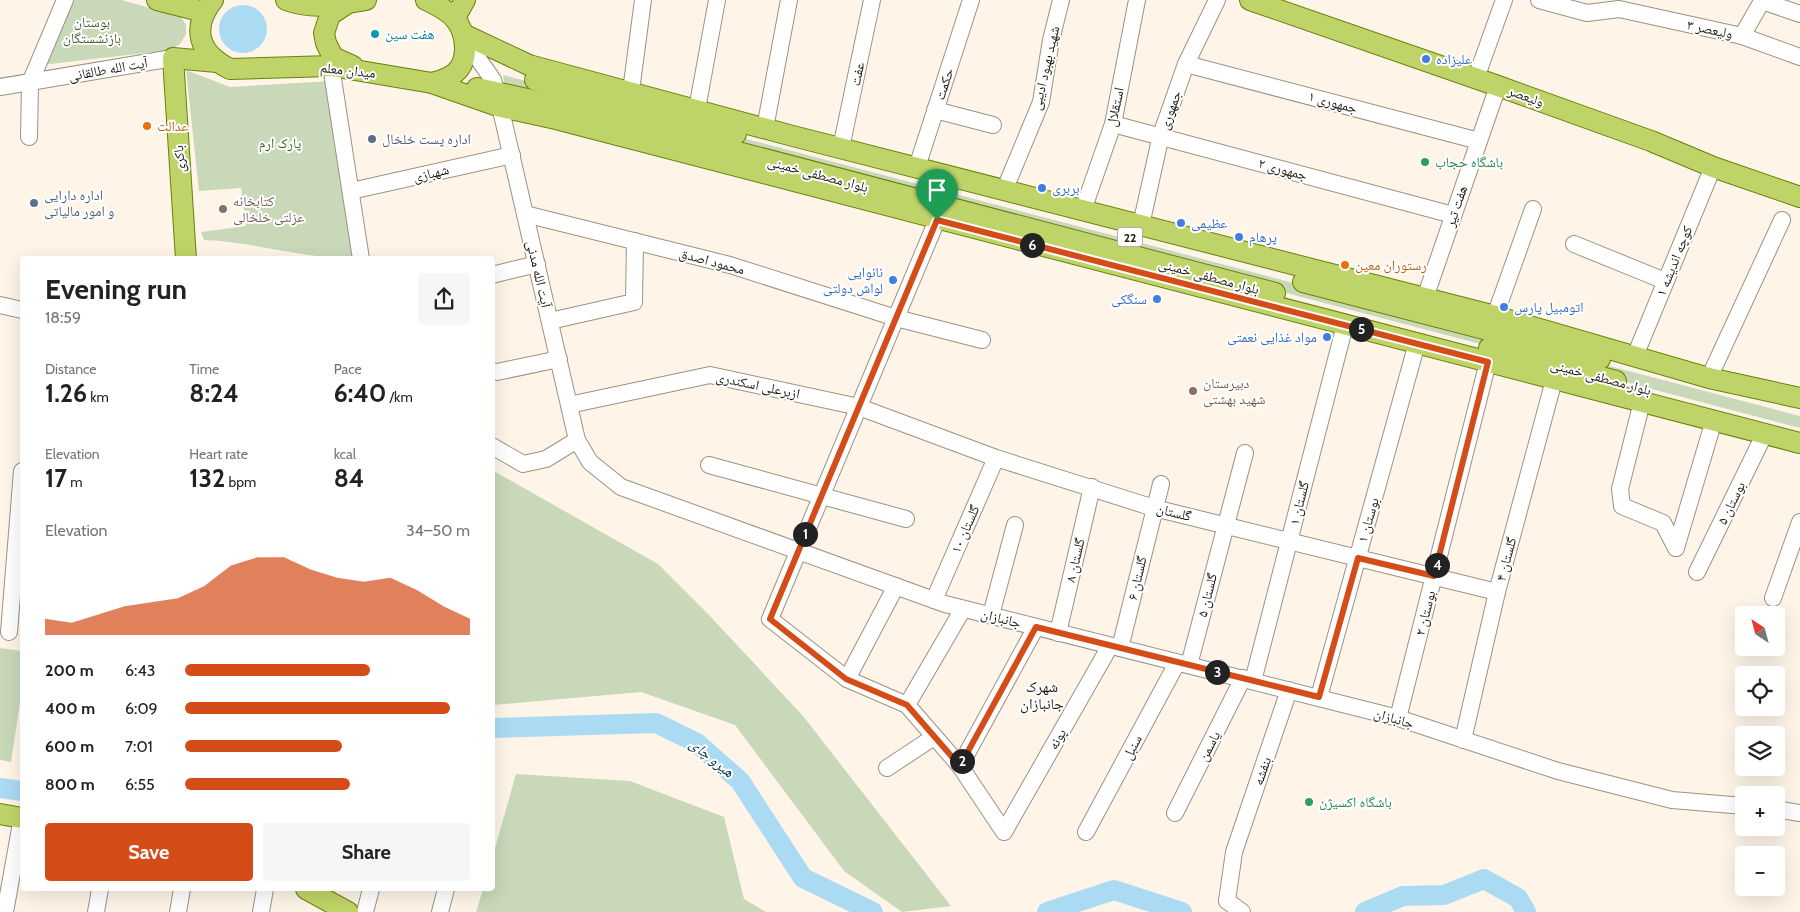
<!DOCTYPE html>
<html lang="en">
<head>
<meta charset="utf-8">
<style>
  body { margin:0; font-family:Cabin,"Noto Naskh Arabic",sans-serif; background:#f6f6f6; color:#222; height:100vh; display:flex; flex-direction:column; font-size:19px; white-space:nowrap }
  * { box-sizing:border-box; margin:0 }
  p { font-size:16px; color:#767676 }
  .icon { flex:none; width:28px; height:28px; fill:none; stroke:currentColor; stroke-width:2; stroke-linecap:round; stroke-linejoin:round }
  .map { position:relative; flex:1; overflow:hidden }
  .details { position:absolute; left:20px; top:256px; width:475px; height:635px; display:flex; flex-direction:column; background:#fff; border-radius:5px; box-shadow:0 5px 20px #0002 }
  .details>* { flex:none }
  .needle { width:32px; rotate:324deg }
  .tools { position:absolute; left:1735px; top:606px; display:grid; gap:10px }
  .tools a { display:grid; place-items:center; width:50px; height:50px; border-radius:5px; background:#fff; box-shadow:0 5px 20px #0002; font-size:25px }
  .pin { position:absolute; display:grid; place-items:center; width:42px; height:42px; color:#fff; margin:-51px -21px; border-radius:50% 50% 50% 0; rotate:-45deg; box-shadow:0 0 5px #0007 }
  .pin .icon { rotate:45deg }
  .km { position:absolute; width:25px; height:25px; margin:-12px; border-radius:50%; background:#222; color:#fff; font-size:14px; line-height:25px; text-align:center }
  .round { display:grid; place-items:center; flex:none; width:52px; height:52px; border-radius:5px; background:#f6f6f6 }
  .overview { display:flex; align-items:center; justify-content:space-between; height:85px; padding:0 25px }
  h1 { font-size:28px; font-weight:700; line-height:38px }
  .metrics { display:grid; grid-template-columns:repeat(3,1fr); gap:8px; height:85px; padding:5px 25px }
  .metrics div { display:grid; align-content:center }
  .metrics b { font-size:25px; font-weight:700 }
  .metrics small { font-size:14px; font-weight:400 }
  .metrics p { font-size:14px }
  .chart { height:140px; padding:10px 25px }
  .chart p { display:flex; justify-content:space-between }
  .chart svg { width:100%; height:90px; margin-top:5px; fill:#d44d18; opacity:.7 }
  .primary-button { display:flex; gap:10px; margin-top:auto; padding:10px 25px }
  .primary-button a { flex:1; height:58px; border-radius:5px; background:#d44d18; color:#fff; font-size:20px; font-weight:700; line-height:58px; text-align:center }
  .primary-button a+a { background:#f6f6f6; color:#222 }
  ul { padding:0 25px; list-style:none; font-size:16px }
  li { display:grid; grid-template-columns:80px 60px 1fr; align-items:center; height:38px }
  li i { height:12px; border-radius:6px; background:#d44d18 }
  .map>svg:first-child { display:block }
  .green { fill:#c8d8b9 }
  .water { fill:#abdbf3 }
  .lines { fill:none; stroke-linecap:round; stroke-linejoin:round }
  .river { stroke:#abdbf3; stroke-width:20 }
  .minor-casing { stroke:#9c9283; stroke-width:18 }
  .major-casing { stroke:#6a810a; stroke-width:22 }
  .minor { stroke:#fff; stroke-width:16 }
  .major { stroke:#bfd468; stroke-width:20 }
  .route-casing { stroke:#fff; stroke-width:10 }
  .route { stroke:#d44d18; stroke-width:6 }
  .culture-dot { fill:#0f9aa8; stroke:#fff; stroke-width:2 }
  .shop-dot { fill:#3f7fe0; stroke:#fff; stroke-width:2 }
  .food-dot { fill:#e8710a; stroke:#fff; stroke-width:2 }
  .service-dot { fill:#5c6f8a; stroke:#fff; stroke-width:2 }
  .leisure-dot { fill:#2e9e5b; stroke:#fff; stroke-width:2 }
  .education-dot { fill:#8d6e63; stroke:#fff; stroke-width:2 }
  .labels { text-anchor:middle; dominant-baseline:central; stroke-width:4; stroke-linejoin:round; paint-order:stroke }
  .shield { fill:#fff; stroke:#615f5a; stroke-width:1 }
  .shield-label { font-size:12px; font-weight:bold; fill:#1d1a14 }
  .park-label { font-size:14px; fill:#466027; stroke:#fff }
  .street-label { font-size:14px; fill:#1d1a14; stroke:#fff }
  .culture-label { font-size:14px; fill:#0d838f; stroke:#fff; text-anchor:start }
  .shop-label { font-size:14px; fill:#366cbe; stroke:#fff; text-anchor:start }
  .food-label { font-size:14px; fill:#c56008; stroke:#fff; text-anchor:start }
  .service-label { font-size:14px; fill:#4e5e75; stroke:#fff; text-anchor:start }
  .leisure-label { font-size:14px; fill:#27864d; stroke:#fff; text-anchor:start }
  .education-label { font-size:14px; fill:#785e54; stroke:#fff; text-anchor:start }
  .neighbourhood-label { font-size:15px; fill:#1d1a14; stroke:#fff }
  .water-label { font-size:15px; font-style:italic; fill:#0d3748; stroke:#fff }
</style>
</head>
<body>
<div class="map">
<svg width="1800" height="912" viewBox="0 0 1800 912">
  <rect width="100%" height="100%" fill="#fef5e8"/>
  <g class="green">
    <path d="M 74,0 L 122,0 L 181,17 L 186,25 L 186,34 L 180,44 L 170,50 L 42,65 Z"/>
    <path d="M 186,70 L 230,87 L 331,81 L 357,259 C 305,259 255,242 204,240 L 201,232 L 246,226 L 241,188 L 199,191 Z"/>
    <path d="M 503,75 L 1800,416 L 1800,428 L 505,88 Z"/>
    <path d="M 492,470 L 658,564 L 709,615 L 803,716 L 951,906 L 902,912 L 844,871 L 735,725 L 641,692 L 493,705 Z"/>
    <path d="M 0,648 L 22,651 L 22,690 L 11,762 L 0,760 Z"/>
    <path d="M 516,774 L 630,781 L 724,817 L 744,899 L 766,912 L 476,912 L 483,889 L 492,889 L 493,855 Z"/>
  </g>
  <circle class="water" cx="243" cy="29" r="24"/>
  <g class="lines">
    <g class="river">
      <path d="M 492,728 L 656,723 L 697,743 L 740,781 L 803,878 L 873,912"/>
      <path d="M 0,788 L 22,791"/>
      <path d="M 1047,912 L 1114,890 L 1182,912"/>
      <path d="M 1365,912 L 1403,896 L 1444,895 L 1484,879 L 1518,898 L 1526,912"/>
    </g>
    <g class="minor-casing">
      <g id="minor">
        <path d="M 1539,0 L 1587,13 L 1619,9 L 1742,36 L 1800,57"/>
        <path d="M 1742,36 L 1762,1 L 1800,14"/>
        <path d="M 472,50 L 493,80 L 497,93 L 577,440 L 590,462 L 621,487 L 945,604 L 1398,718 L 1558,771 L 1672,800 L 1744,806"/>
        <path d="M 1186,64 L 1479,141"/>
        <path d="M 331,66 L 361,259"/>
        <path d="M 1476,78 L 1504,0"/>
        <path d="M 0,87 L 173,58"/>
        <path d="M 631,91 L 643,0"/>
        <path d="M 697,109 L 717,0"/>
        <path d="M 935,110 L 993,125"/>
        <path d="M 1113,124 L 1453,215"/>
        <path d="M 765,128 L 789,0"/>
        <path d="M 29,137 L 30,83 L 65,0"/>
        <path d="M 841,148 L 872,0"/>
        <path d="M 917,167 L 971,0"/>
        <path d="M 351,191 L 512,155"/>
        <path d="M 1004,191 L 1041,102 L 1051,40 L 1061,0"/>
        <path d="M 1083,210 L 1113,124 L 1137,0"/>
        <path d="M 525,214 L 730,265 L 896,318 L 982,340"/>
        <path d="M 937,220 L 770,619 L 847,679 L 907,705 L 960,766 L 1004,832 L 1110,646"/>
        <path d="M 1141,225 L 1161,135 L 1186,64 L 1217,0"/>
        <path d="M 1574,244 L 1665,281"/>
        <path d="M 492,275 L 537,264"/>
        <path d="M 1425,298 L 1498,86"/>
        <path d="M 0,305 L 22,310"/>
        <path d="M 1495,316 L 1533,209"/>
        <path d="M 550,321 L 634,302 L 635,241"/>
        <path d="M 1635,356 L 1713,167"/>
        <path d="M 492,371 L 497,372 L 559,359"/>
        <path d="M 1709,378 L 1782,220"/>
        <path d="M 1642,402 L 1620,489 L 1622,506 L 1663,523 L 1676,548"/>
        <path d="M 569,405 L 710,375 L 859,407 L 996,458 L 1154,508 L 1497,592"/>
        <path d="M 492,446 L 523,464 L 546,459 L 577,440"/>
        <path d="M 709,465 L 906,519"/>
        <path d="M 1676,548 L 1714,420"/>
        <path d="M 1697,572 L 1765,433"/>
        <path d="M 1773,598 L 1800,522"/>
        <path d="M 934,600 L 996,458"/>
        <path d="M 991,615 L 1015,525"/>
        <path d="M 9,632 L 22,471"/>
        <path d="M 1058,633 L 1092,487"/>
        <path d="M 1120,648 L 1161,484"/>
        <path d="M 1189,665 L 1245,453"/>
        <path d="M 847,679 L 896,586"/>
        <path d="M 1253,681 L 1345,325"/>
        <path d="M 1319,697 L 1417,343"/>
        <path d="M 907,705 L 963,609"/>
        <path d="M 1398,718 L 1488,362"/>
        <path d="M 1463,740 L 1497,592 L 1554,380"/>
        <path d="M 960,766 L 1036,627"/>
        <path d="M 887,768 L 934,737"/>
        <path d="M 1776,809 L 1800,813"/>
        <path d="M 1175,813 L 1243,678"/>
        <path d="M 1086,832 L 1177,663"/>
        <path d="M 5,912 L 22,818"/>
        <path d="M 96,912 L 100,889"/>
        <path d="M 178,912 L 182,889"/>
        <path d="M 261,912 L 265,889"/>
        <path d="M 365,912 L 371,889"/>
        <path d="M 440,912 L 446,889"/>
        <path d="M 1242,912 L 1227,901 L 1234,852 L 1289,690"/>
      </g>
    </g>
    <g class="major-casing">
      <g id="major">
        <path d="M 157,0 L 204,12"/>
        <path d="M 213,0 C 191,28 198,53 230,69 L 331,66 L 432,83 C 440,81 449,79 456,72 C 470,59 466,32 455,19 C 448,10 436,5 426,0"/>
        <path d="M 286,0 C 313,10 338,5 366,0"/>
        <path d="M 1250,0 L 1498,86 L 1651,141 L 1713,167 L 1800,197"/>
        <path d="M 348,3 L 330,15 L 324,33 L 326,43 L 333,57 L 353,66"/>
        <path d="M 455,18 L 465,0"/>
        <path d="M 463,34 L 529,65 L 789,135 L 1495,316 L 1709,378 L 1800,398"/>
        <path d="M 535,80 L 736,134"/>
        <path d="M 432,83 L 501,107 L 556,119 L 1800,443"/>
        <path d="M 477,88 L 586,112 L 1275,293"/>
        <path d="M 186,259 L 173,58 L 217,62"/>
        <path d="M 1303,282 L 1600,359"/>
        <path d="M 1489,348 L 1616,381"/>
        <path d="M 0,814 L 22,818"/>
        <path d="M 306,889 L 348,912"/>
      </g>
    </g>
    <use href="#minor" class="minor"/>
    <use href="#major" class="major"/>
  </g>
  <g class="lines">
    <g class="route-casing">
      <path id="route" d="M 937,220 L 1488,362 L 1434,576 L 1358,558 L 1319,697 L 1036,627 L 960,766 L 907,705 L 846,679 L 770,619 Z"/>
    </g>
    <use href="#route" class="route"/>
  </g>
  <circle class="culture-dot" cx="375" cy="34" r="5"/>
  <g class="shop-dot">
    <circle cx="1426" cy="59" r="5"/>
    <circle cx="1042" cy="188" r="5"/>
    <circle cx="1181" cy="223" r="5"/>
    <circle cx="1239" cy="237" r="5"/>
    <circle cx="893" cy="280" r="5"/>
    <circle cx="1157" cy="299" r="5"/>
    <circle cx="1504" cy="307" r="5"/>
    <circle cx="1327" cy="337" r="5"/>
  </g>
  <g class="food-dot">
    <circle cx="147" cy="126" r="5"/>
    <circle cx="1345" cy="265" r="5"/>
  </g>
  <g class="service-dot">
    <circle cx="372" cy="139" r="5"/>
    <circle cx="34" cy="203" r="5"/>
  </g>
  <g class="leisure-dot">
    <circle cx="1425" cy="162" r="5"/>
    <circle cx="1309" cy="802" r="5"/>
  </g>
  <g class="education-dot">
    <circle cx="223" cy="209" r="5"/>
    <circle cx="1193" cy="391" r="5"/>
  </g>
  <g class="labels">
    <rect class="shield" x="1117.5" y="227.5" width="25" height="19" rx="4"/>
    <g class="shield-label">
      <text x="1130" y="237">22</text>
    </g>
    <g class="park-label">
      <text x="92" y="22">بوستان<tspan x="92" dy="16">بازنشستگان</tspan></text>
      <text x="280" y="143">پارک ارم</text>
    </g>
    <g class="street-label">
      <text transform="translate(1710 29) rotate(12)">ولیعصر ۳</text>
      <text transform="translate(1045 68) rotate(-77)">شهید بهبود ادیبی</text>
      <text transform="translate(108 69) rotate(-10)">آیت الله طالقانی</text>
      <text transform="translate(348 70) rotate(6)">میدان معلم</text>
      <text transform="translate(857 74) rotate(-78)">عفت</text>
      <text transform="translate(944 84) rotate(-72)">حکمت</text>
      <text transform="translate(1526 96) rotate(20)">ولیعصر</text>
      <text transform="translate(1333 102) rotate(15)">جمهوری ۱</text>
      <text transform="translate(1115 107) rotate(-78)">استقلال</text>
      <text transform="translate(1170 110) rotate(-70)">جمهوری</text>
      <text transform="translate(179 159) rotate(-94)">باکری</text>
      <text transform="translate(1283 169) rotate(15)">جمهوری ۲</text>
      <text transform="translate(431 173) rotate(-13)">شهبازی</text>
      <text transform="translate(818 174) rotate(15)">بلوار مصطفی خمینی</text>
      <text transform="translate(1456 206) rotate(-71)">هفت تیر</text>
      <text transform="translate(712 261) rotate(15)">محمود اصدق</text>
      <text transform="translate(1674 261) rotate(-68)">کوچه اندیشه ۱</text>
      <text transform="translate(539 274) rotate(77)">آیت‌ الله مدنی</text>
      <text transform="translate(1209 276) rotate(15)">بلوار مصطفی خمینی</text>
      <text transform="translate(1601 377) rotate(15)">بلوار مصطفی خمینی</text>
      <text transform="translate(758 385) rotate(12)">ازبرعلی اسکندری</text>
      <text transform="translate(1299 503) rotate(-76)">گلستان ۱</text>
      <text transform="translate(1731 503) rotate(-64)">بوستان ۵</text>
      <text transform="translate(1174 512) rotate(14)">گلستان</text>
      <text transform="translate(1368 520) rotate(-74)">بوستان ۱</text>
      <text transform="translate(965 529) rotate(-66)">گلستان ۱۰</text>
      <text transform="translate(1506 559) rotate(-75)">گلستان ۴</text>
      <text transform="translate(1075 560) rotate(-77)">گلستان ۸</text>
      <text transform="translate(1137 578) rotate(-77)">گلستان ۶</text>
      <text transform="translate(1207 595) rotate(-76)">گلستان ۵</text>
      <text transform="translate(1425 613) rotate(-76)">بوستان ۲</text>
      <text transform="translate(1001 618) rotate(14)">جانبازان</text>
      <text transform="translate(1394 718) rotate(16)">جانبازان</text>
      <text transform="translate(1057 739) rotate(-60)">پونه</text>
      <text transform="translate(1209 746) rotate(-63)">یاسمن</text>
      <text transform="translate(1132 747) rotate(-62)">سنبل</text>
      <text transform="translate(1262 771) rotate(-71)">بنفشه</text>
    </g>
    <g class="culture-label">
      <text x="385" y="34">هفت سین</text>
    </g>
    <g class="shop-label">
      <text x="1436" y="59">علیزاده</text>
      <text x="1052" y="188">بربری</text>
      <text x="1191" y="223">عظیمی</text>
      <text x="1249" y="237">پرهام</text>
      <text x="883" y="272" text-anchor="end">نانوایی<tspan x="883" dy="16">لواش دولتی</tspan></text>
      <text x="1147" y="299" text-anchor="end">سنگکی</text>
      <text x="1514" y="307">اتومبیل پارس</text>
      <text x="1317" y="337" text-anchor="end">مواد غذایی نعمتی</text>
    </g>
    <g class="food-label">
      <text x="157" y="126">عدالت</text>
      <text x="1355" y="265">رستوران معین</text>
    </g>
    <g class="service-label">
      <text x="382" y="139">اداره پست خلخال</text>
      <text x="44" y="195">اداره دارایی<tspan x="44" dy="16">و امور مالیاتی</tspan></text>
    </g>
    <g class="leisure-label">
      <text x="1435" y="162">باشگاه حجاب</text>
      <text x="1319" y="802">باشگاه اکسیژن</text>
    </g>
    <g class="education-label">
      <text x="233" y="201">کتابخانه<tspan x="233" dy="16">عزلتی خلخالی</tspan></text>
      <text x="1203" y="383">دبیرستان<tspan x="1203" dy="16">شهید بهشتی</tspan></text>
    </g>
    <g class="neighbourhood-label">
      <text x="1042" y="687">شهرک<tspan x="1042" dy="17">جانبازان</tspan></text>
    </g>
    <g class="water-label">
      <text transform="translate(712 758) rotate(39)">هیرو چای</text>
    </g>
  </g>
</svg>
<div class="tools">
<a><svg class="needle" viewBox="-14 -14 28 28"><path d="M0-13l5 13h-10z" fill="#e53935"/><path d="M0 13l5-13h-10z" fill="#767676"/></svg></a>
<a><svg class="icon" aria-label="locate" viewBox="0 0 24 24"><circle cx="12" cy="12" r="6"/><path d="M12 2v4M12 18v4M2 12h4M18 12h4"/></svg></a>
<a><svg class="icon" aria-label="layers" viewBox="0 0 24 24"><path d="M12 4l9 5-9 5-9-5zM3 14l9 5 9-5"/></svg></a>
<a>+</a>
<a>−</a>
</div>
<div class="pin" style="left:937px;top:220px;background:#1e9e55"><svg class="icon" aria-label="arrive" viewBox="0 0 24 24"><path d="M6 21V4h12l-3 4 3 4H6"/></svg></div>
<b class="km" style="left:805px;top:534px">1</b>
<b class="km" style="left:962px;top:761px">2</b>
<b class="km" style="left:1217px;top:672px">3</b>
<b class="km" style="left:1437px;top:565px">4</b>
<b class="km" style="left:1361px;top:329px">5</b>
<b class="km" style="left:1032px;top:245px">6</b>
<section class="details">
<div class="overview"><div><h1>Evening run</h1><p>18:59</p></div><a class="round"><svg class="icon" aria-label="share" viewBox="0 0 24 24"><path d="M12 15V3M7 8l5-5 5 5M5 13v7h14v-7"/></svg></a></div>
<div class="metrics">
<div><p>Distance</p><b>1.26<small> km</small></b></div>
<div><p>Time</p><b>8:24</b></div>
<div><p>Pace</p><b>6:40<small> /km</small></b></div>
</div>
<div class="metrics">
<div><p>Elevation</p><b>17<small> m</small></b></div>
<div><p>Heart rate</p><b>132<small> bpm</small></b></div>
<div><p>kcal</p><b>84</b></div>
</div>
<div class="chart"><p><span>Elevation</span>34–50 m</p>
<svg viewBox="0 0 160 44" preserveAspectRatio="none"><path d="M0 44V36L10 38L20 34L30 30L40 28L50 26L60 20L70 10L80 6L90 6L100 12L110 16L120 18L130 16L140 22L150 30L160 36V44z"/></svg>
</div>
<ul>
<li><b>200 m</b>6:43<i style="width:65%"></i></li>
<li><b>400 m</b>6:09<i style="width:93%"></i></li>
<li><b>600 m</b>7:01<i style="width:55%"></i></li>
<li><b>800 m</b>6:55<i style="width:58%"></i></li>
</ul>
<div class="primary-button"><a>Save</a><a>Share</a></div>
</section>
</div>
</body>
</html>
